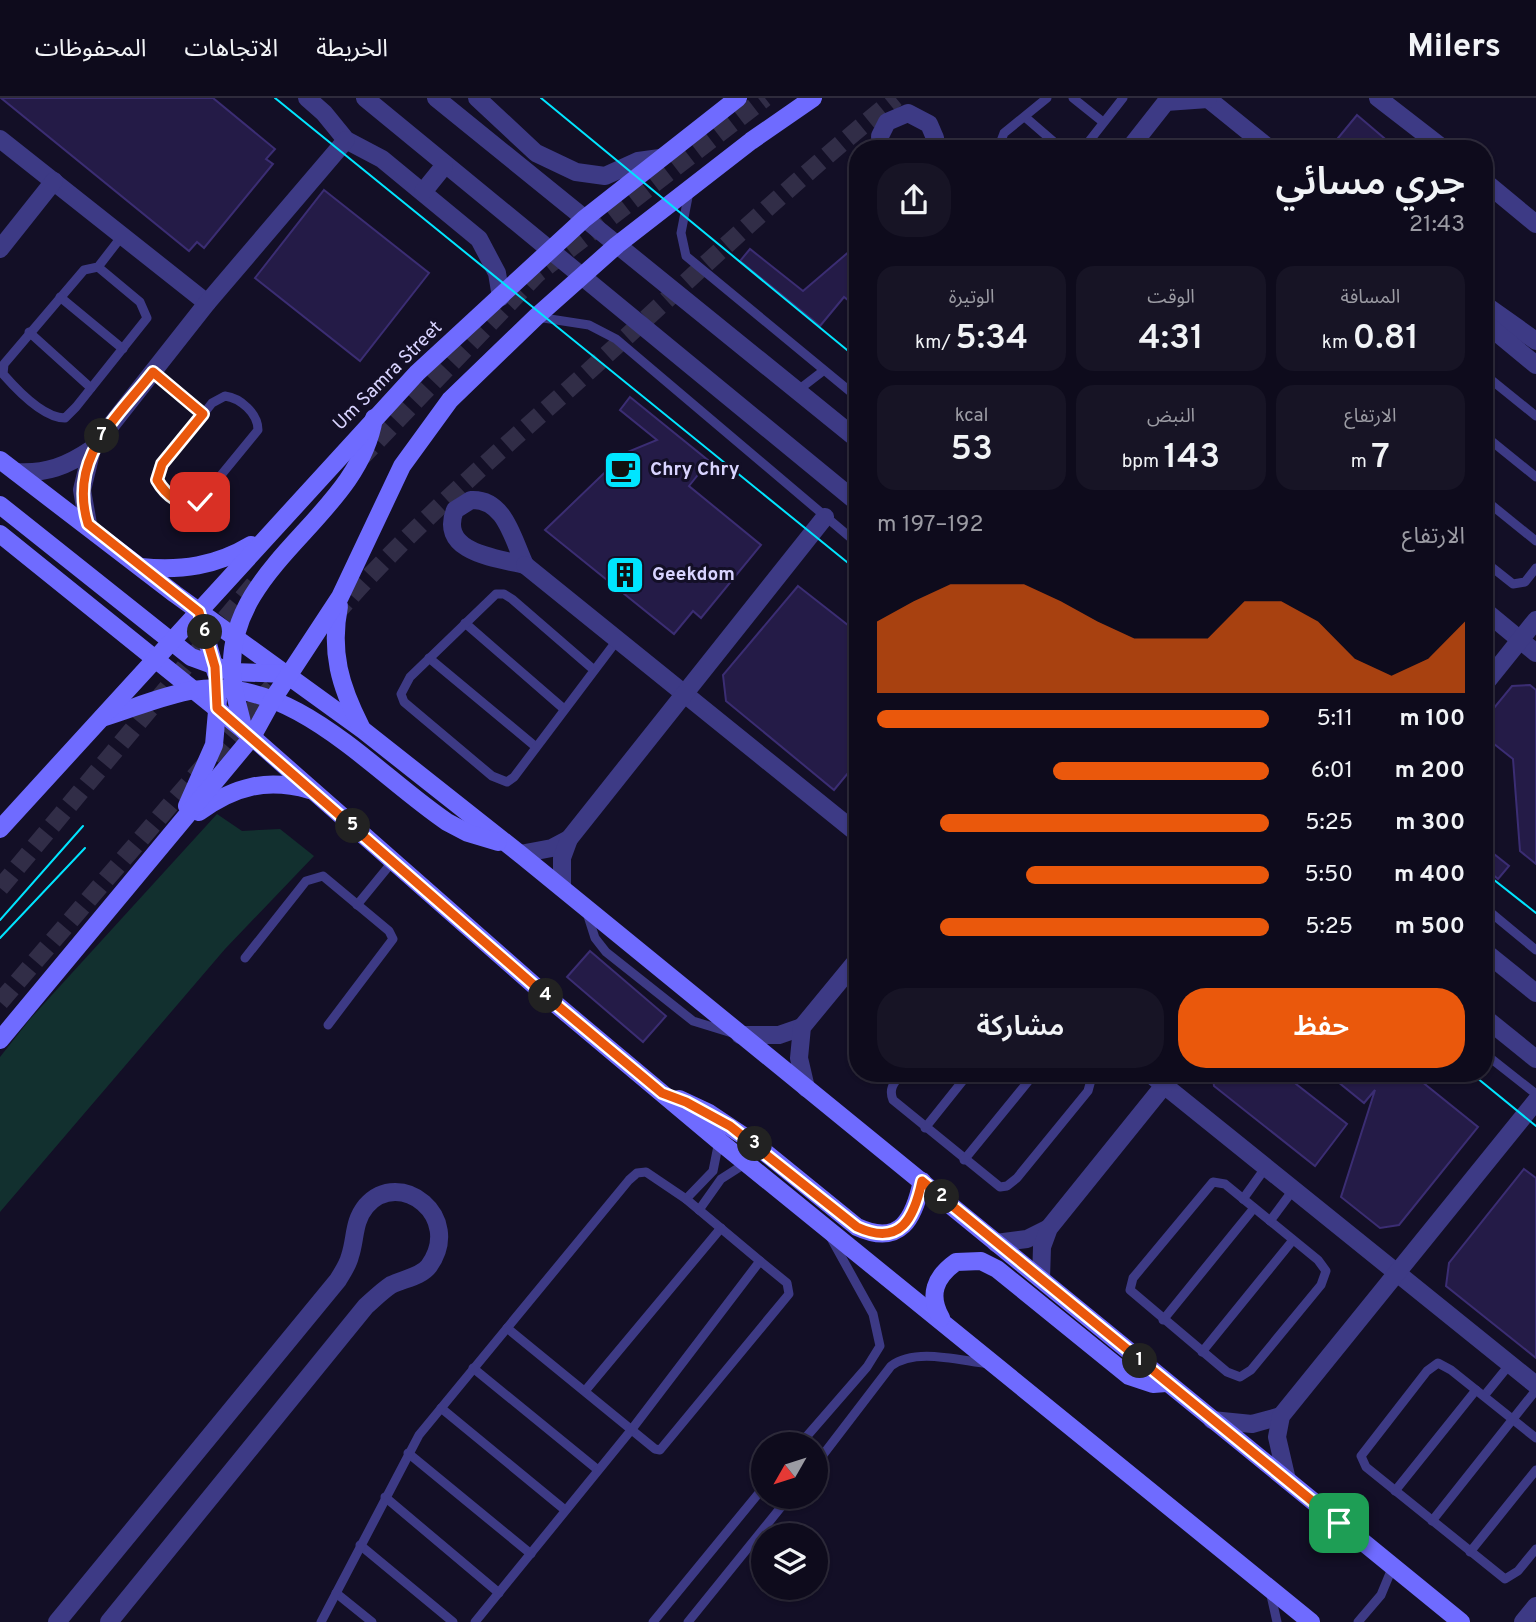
<!DOCTYPE html>
<html lang="ar">
<head>
<meta charset="utf-8">
<style>
  body { margin:0; font-family:Overpass,"Noto Sans Arabic",sans-serif; background:#171425; color:#f1f3f6; direction:rtl; height:100vh; display:flex; flex-direction:column; font-size:26px; white-space:nowrap }
  * { box-sizing:border-box; margin:0 }
  p { font-size:23px; color:#9b9ba3 }
  .icon { flex:none; width:38px; height:38px; fill:none; stroke:currentColor; stroke-width:2; stroke-linecap:round; stroke-linejoin:round }
  .map { position:relative; flex:1; overflow:hidden; direction:ltr }
  .panel { position:absolute; left:849px; top:42px; width:644px; height:942px; display:flex; flex-direction:column; background:#0e0b1c; border-radius:28px; box-shadow:0 2px 5px #0004,0 0 0 2px #2e2b3b; direction:rtl }
  .panel>* { flex:none }
  .needle { width:46px; rotate:231deg }
  .controls { position:absolute; left:751px; top:1334px; display:grid; gap:14px }
  .controls a { display:grid; place-items:center; width:77px; height:77px; border-radius:50%; background:#0e0b1c; box-shadow:0 2px 5px #0004,0 0 0 2px #2e2b3b; font-size:35px }
  .pin { position:absolute; display:grid; place-items:center; width:60px; height:60px; color:#fff; margin:-30px; border-radius:14px; box-shadow:0 4px 10px #0006 }
  .km { position:absolute; width:35px; height:35px; margin:-18px; border-radius:50%; background:#222; color:#fff; font-size:19px; line-height:35px; text-align:center }
  .round { display:grid; place-items:center; flex:none; width:74px; height:74px; border-radius:28px; background:#171425 }
  .overview { display:flex; align-items:center; justify-content:space-between; height:119px; padding:0 28px }
  h1 { font-size:38px; font-weight:600; line-height:52px }
  .stats { display:grid; grid-template-columns:repeat(3,1fr); gap:10px; height:119px; padding:7px 28px }
  .stats div { display:grid; align-content:center; border-radius:18px; background:#171425; text-align:center }
  .stats b { font-size:35px; font-weight:600 }
  .stats small { font-size:19px; font-weight:400 }
  .stats p { font-size:19px }
  .chart { height:196px; padding:14px 28px }
  .chart p { display:flex; justify-content:space-between }
  .chart svg { width:100%; height:126px; margin-top:7px; fill:#ea580c; opacity:.7 }
  .primary-button { display:flex; gap:14px; margin-top:auto; padding:14px 28px }
  .primary-button a { flex:1; height:80px; border-radius:28px; background:#ea580c; color:#fff; font-size:28px; font-weight:600; line-height:80px; text-align:center }
  .primary-button a+a { background:#171425; color:#f1f3f6 }
  ul { padding:0 28px; list-style:none; font-size:23px }
  li { display:grid; grid-template-columns:112px 84px 1fr; align-items:center; height:52px }
  li i { height:18px; border-radius:9px; background:#ea580c }
  header { display:flex; align-items:center; gap:42px; box-sizing:border-box; height:98px; padding:0 35px; background:#0e0b1c; border-bottom:2px solid #2e2b3b }
  header strong { font-size:33px }
  nav { display:flex; gap:38px; margin-inline-start:auto; font-size:24px }
  .map>svg:first-child { display:block }
  .green { fill:#12302f }
  .building { fill:#241b47; stroke:#3b2d73; stroke-width:2 }
  .lines { fill:none; stroke-linecap:round; stroke-linejoin:round }
  .secondary-tunnel { stroke:#312d47; stroke-width:18; stroke-dasharray:18 9; stroke-linecap:butt }
  .lane { stroke:#3d3a85; stroke-width:9 }
  .street { stroke:#3d3a85; stroke-width:18 }
  .secondary { stroke:#6f6bff; stroke-width:18 }
  .tram { stroke:#00e5ff; stroke-width:2 }
  .route-casing { stroke:#fff; stroke-width:14 }
  .route { stroke:#ea580c; stroke-width:9 }
  .labels { text-anchor:middle; dominant-baseline:central; stroke-width:6; stroke-linejoin:round; paint-order:stroke }
  .street-label { font-size:19px; fill:#d9d4ff; stroke:#130f26 }
  .poi-label { font-size:19px; font-weight:bold; fill:#d9d4ff; stroke:#130f26; text-anchor:start }
</style>
</head>
<body>
<header>
<strong>Milers</strong>
<nav><a>الخريطة</a><a>الاتجاهات</a><a>المحفوظات</a></nav>
</header>
<div class="map">
<svg width="1536" height="1524" viewBox="0 0 1536 1524">
  <rect width="100%" height="100%" fill="#130f26"/>
  <path class="green" d="M 217,716 L 242,733 L 280,731 L 314,758 L 225,851 L 0,1114 L 0,959 L 30,921 Z"/>
  <g class="building">
    <path d="M 1,0 L 213,0 L 275,51 L 266,61 L 273,66 L 204,150 L 197,144 L 189,153 Z"/>
    <path d="M 1357,17 L 1397,51 L 1329,51 Z"/>
    <path d="M 324,92 L 429,175 L 360,263 L 255,180 Z"/>
    <path d="M 858,146 L 858,210 L 844,199 L 820,228 L 740,163 L 750,151 L 803,193 Z"/>
    <path d="M 630,299 L 709,363 L 689,388 L 761,447 L 701,520 L 693,513 L 674,536 L 545,432 L 625,355 L 657,342 L 620,312 Z"/>
    <path d="M 798,488 L 858,535 L 858,663 L 834,692 L 726,603 L 723,577 Z"/>
    <path d="M 1530,587 L 1536,592 L 1536,766 L 1520,753 L 1513,661 L 1484,638 L 1484,622 L 1512,588 Z"/>
    <path d="M 1484,748 L 1509,768 L 1498,781 L 1484,769 Z"/>
    <path d="M 590,853 L 666,918 L 643,944 L 567,879 Z"/>
    <path d="M 1212,975 L 1282,975 L 1347,1026 L 1315,1068 L 1214,988 Z"/>
    <path d="M 1327,975 L 1411,975 L 1478,1029 L 1399,1127 L 1380,1130 L 1341,1099 L 1375,992 L 1364,1005 Z"/>
    <path d="M 1524,1071 L 1536,1080 L 1536,1260 L 1446,1188 L 1449,1165 Z"/>
  </g>
  <g class="lines">
    <g class="secondary-tunnel">
      <path d="M 359,362 L 537,176 L 765,0"/>
      <path d="M 334,518 C 411,428 503,351 591,271 C 691,180 790,86 896,0"/>
      <path d="M 0,790 L 255,485"/>
      <path d="M 0,904 L 272,589"/>
    </g>
    <g class="lane">
      <path d="M 1073,0 L 1103,24"/>
      <path d="M 1025,19 L 1062,51"/>
      <path d="M 998,51 L 1004,35 L 1047,0"/>
      <path d="M 1083,51 L 1123,0"/>
      <path d="M 689,94 L 681,135 L 686,158 L 858,300"/>
      <path d="M 98,169 L 140,204 L 147,220 L 76,309 L 65,320 C 43,320 17,292 3,276 L 4,266 L 84,172 L 98,169 L 122,138"/>
      <path d="M 60,199 L 123,251"/>
      <path d="M 537,219 L 589,227 L 616,241 L 858,446"/>
      <path d="M 29,234 L 91,290"/>
      <path d="M 153,274 L 203,316"/>
      <path d="M 1484,276 L 1536,318"/>
      <path d="M 797,293 L 823,273"/>
      <path d="M 225,298 C 240,300 258,315 258,332 L 199,404 C 183,413 155,392 158,374 L 212,305 Z"/>
      <path d="M 1484,337 L 1536,379"/>
      <path d="M 1484,401 L 1536,443"/>
      <path d="M 1484,463 L 1513,486 L 1525,484 L 1536,470"/>
      <path d="M 465,525 L 564,611"/>
      <path d="M 429,560 L 536,649"/>
      <path d="M 594,572 L 512,501 L 504,496 L 496,496 L 410,579 L 401,596 L 404,604 L 492,678 L 507,684 L 514,679 L 618,541"/>
      <path d="M 357,807 L 393,763"/>
      <path d="M 1484,809 L 1536,852"/>
      <path d="M 587,815 L 595,840 L 606,854 L 693,923 L 732,935"/>
      <path d="M 245,860 L 306,783 L 323,778 L 389,833 L 393,841 L 328,927"/>
      <path d="M 1484,955 L 1536,996"/>
      <path d="M 902,975 C 895,984 888,990 893,1002 L 1000,1089 L 1007,1088 L 1017,1080 L 1088,993 L 1091,982 L 1087,975"/>
      <path d="M 925,1030 L 969,975"/>
      <path d="M 964,1062 L 1035,975"/>
      <path d="M 1213,1084 L 1225,1086 L 1318,1162 L 1326,1173 L 1321,1187 L 1251,1272 L 1240,1279 L 1227,1274 L 1130,1192 L 1133,1180 Z"/>
      <path d="M 686,1101 L 713,1073 L 719,1043"/>
      <path d="M 1243,1101 L 1266,1069"/>
      <path d="M 699,1112 L 721,1081 L 746,1065"/>
      <path d="M 1270,1123 L 1293,1092"/>
      <path d="M 1163,1222 L 1254,1110"/>
      <path d="M 507,1230 L 655,1351 L 660,1352 L 789,1196 L 787,1185 L 760,1163"/>
      <path d="M 1202,1254 L 1293,1142"/>
      <path d="M 473,1270 L 598,1372"/>
      <path d="M 585,1293 L 721,1130"/>
      <path d="M 1484,1298 L 1510,1266"/>
      <path d="M 441,1310 L 565,1412"/>
      <path d="M 1536,1340 L 1451,1272 L 1438,1265 L 1427,1273 L 1361,1358 L 1366,1369 L 1505,1481 L 1518,1473 L 1536,1451"/>
      <path d="M 800,1346 L 867,1269 L 880,1248 L 873,1216 L 831,1140"/>
      <path d="M 408,1355 L 531,1456"/>
      <path d="M 816,1366 L 891,1268 C 916,1249 960,1263 990,1266"/>
      <path d="M 1395,1393 L 1476,1292"/>
      <path d="M 385,1399 L 499,1495"/>
      <path d="M 1432,1423 L 1536,1292"/>
      <path d="M 360,1447 L 453,1524"/>
      <path d="M 1470,1454 L 1536,1372"/>
      <path d="M 1270,1493 L 1277,1524"/>
      <path d="M 336,1495 L 372,1524"/>
      <path d="M 321,1524 L 419,1337 L 629,1082 L 637,1075 L 646,1074 L 686,1101 L 760,1163 L 632,1331 L 475,1524"/>
      <path d="M 653,1524 L 763,1390"/>
      <path d="M 688,1524 L 790,1398"/>
      <path d="M 1358,1524 L 1381,1497 L 1393,1468"/>
    </g>
    <g class="street">
      <path d="M 307,0 L 324,15 L 346,42 L 382,61 L 479,141 L 497,175 L 501,199"/>
      <path d="M 365,0 L 858,405"/>
      <path d="M 436,0 L 858,342"/>
      <path d="M 477,0 L 536,55 L 576,74 L 605,78 L 638,63 L 660,60"/>
      <path d="M 1207,0 L 1270,51"/>
      <path d="M 1378,0 L 1444,51"/>
      <path d="M 0,41 L 207,205"/>
      <path d="M 881,51 L 880,38 L 887,24 L 908,15 L 929,26 L 935,40 L 934,51"/>
      <path d="M 1129,51 L 1166,4 L 1208,1"/>
      <path d="M 1484,83 L 1536,126"/>
      <path d="M 423,94 L 444,68"/>
      <path d="M 0,151 L 54,83"/>
      <path d="M 1484,206 L 1536,243"/>
      <path d="M 1484,224 L 1536,267"/>
      <path d="M 16,374 C 46,376 67,368 92,351"/>
      <path d="M 471,402 C 505,400 513,442 525,467 C 497,460 438,455 455,412 Z"/>
      <path d="M 88,426 L 82,392 L 92,351 L 207,205 L 346,42"/>
      <path d="M 525,467 L 858,736"/>
      <path d="M 1484,512 L 1536,555"/>
      <path d="M 1484,587 L 1536,522"/>
      <path d="M 520,756 L 552,750 L 569,741"/>
      <path d="M 562,790 L 562,760 L 569,741 L 825,419"/>
      <path d="M 1484,853 L 1536,895"/>
      <path d="M 1484,919 L 1536,961"/>
      <path d="M 740,937 L 779,937 L 802,929"/>
      <path d="M 1149,975 L 1536,1287"/>
      <path d="M 806,990 L 799,960 L 802,929 L 858,861"/>
      <path d="M 996,1145 L 1027,1141 L 1049,1130"/>
      <path d="M 1041,1181 L 1042,1149 L 1049,1130 L 1174,975"/>
      <path d="M 1212,1322 L 1252,1326 L 1281,1318"/>
      <path d="M 1287,1382 L 1277,1339 L 1281,1318 L 1536,1003"/>
      <path d="M 57,1524 L 338,1182 C 342,1175 348,1167 350,1158 C 356,1140 353,1124 366,1108 C 400,1069 464,1119 429,1168 C 421,1179 402,1181 391,1187 C 382,1193 374,1201 366,1208 L 109,1524"/>
      <path d="M 1523,1524 L 1536,1508"/>
    </g>
    <g class="secondary">
      <path d="M 0,362 L 175,496 L 363,632 L 520,756 L 1461,1524"/>
      <path d="M 0,407 L 191,559 L 232,574 L 287,576"/>
      <path d="M 0,436 L 252,639 L 552,903 L 719,1043 L 1311,1524"/>
      <path d="M 141,469 C 181,473 216,468 251,447"/>
      <path d="M 339,508 C 330,554 340,588 361,629"/>
      <path d="M 199,514 L 216,575"/>
      <path d="M 102,620 C 132,611 163,597 194,592 C 292,576 373,674 447,724 L 468,735 L 498,744"/>
      <path d="M 244,633 C 240,614 233,594 232,575 C 226,466 358,420 374,320"/>
      <path d="M 187,708 L 214,647 L 218,602"/>
      <path d="M 199,714 C 235,688 267,680 310,692"/>
      <path d="M 0,731 L 417,275 L 584,121 L 738,0"/>
      <path d="M 0,942 L 252,639 L 273,601 L 340,499 L 402,368 L 450,302 L 536,219 L 617,147 L 751,43 L 813,0"/>
      <path d="M 679,1001 L 709,1015 L 751,1043 L 857,1129 C 901,1149 914,1120 922,1083"/>
      <path d="M 941,1220 C 928,1197 935,1179 956,1164 L 981,1163 L 997,1171 L 1129,1278 L 1153,1286 L 1166,1285"/>
    </g>
    <g class="tram">
      <path d="M 275,0 L 858,473"/>
      <path d="M 541,0 L 858,261"/>
      <path d="M 1484,774 L 1536,815"/>
      <path d="M 0,822 L 83,728"/>
      <path d="M 0,840 L 85,750"/>
      <path d="M 1471,975 L 1536,1028"/>
    </g>
  </g>
  <g class="lines">
    <g class="route-casing">
      <path id="route" d="M 200,404 C 184,413 165,396 157,382 L 162,366 L 203,316 L 153,274 C 115,322 68,360 88,426 L 199,514 L 215,569 L 217,610 L 552,903 L 662,995 L 686,1004 L 730,1028 L 857,1129 C 901,1149 914,1120 922,1083 L 1339,1425"/>
    </g>
    <use href="#route" class="route"/>
  </g>
  <defs>
    <g id="cafe-square" transform="scale(2.0125)"><rect x="-9" y="-9" width="18" height="18" rx="4" fill="#00e5ff" stroke="#130f26"/><path d="M-5.5-4.5H6V0H3Q3 3.5 0 3.5H-2.5Q-5.5 3.5-5.5 0ZM3-3.2v2h1.7v-2ZM-6 4.5H4V6H-6Z" fill="#111"/></g>
    <g id="building-square" transform="scale(2.0125)"><rect x="-9" y="-9" width="18" height="18" rx="4" fill="#00e5ff" stroke="#130f26"/><path d="M-4-6H4V6H1V3H-1V6H-4ZM-2.5-4.3h1.7v1.8h-1.7ZM.8-4.3h1.7v1.8H.8ZM-2.5-1h1.7V.8h-1.7ZM.8-1h1.7V.8H.8Z" fill="#111"/></g>
  </defs>
  <g fill-rule="evenodd">
    <use href="#cafe-square" x="623" y="372"/>
    <use href="#building-square" x="625" y="477"/>
  </g>
  <g class="labels">
    <g class="street-label">
      <text transform="translate(388 278) rotate(-45)">Um Samra Street</text>
    </g>
    <g class="poi-label">
      <text x="650" y="372">Chry Chry</text>
      <text x="652" y="477">Geekdom</text>
    </g>
  </g>
</svg>
<div class="controls">
<a><svg class="needle" viewBox="-14 -14 28 28"><path d="M0-13l5 13h-10z" fill="#e53935"/><path d="M0 13l5-13h-10z" fill="#9b9ba3"/></svg></a>
<a><svg class="icon" aria-label="layers" viewBox="0 0 24 24"><path d="M12 4l9 5-9 5-9-5zM3 14l9 5 9-5"/></svg></a>
</div>
<div class="pin" style="left:1339px;top:1425px;background:#1e9e55"><svg class="icon" aria-label="arrive" viewBox="0 0 24 24"><path d="M6 21V4h12l-3 4 3 4H6"/></svg></div>
<div class="pin" style="left:200px;top:404px;background:#d93025"><svg class="icon" aria-label="check" viewBox="0 0 24 24"><path d="M5 12l5 5 9-10"/></svg></div>
<b class="km" style="left:1140px;top:1263px">1</b>
<b class="km" style="left:942px;top:1099px">2</b>
<b class="km" style="left:755px;top:1046px">3</b>
<b class="km" style="left:546px;top:898px">4</b>
<b class="km" style="left:353px;top:728px">5</b>
<b class="km" style="left:205px;top:534px">6</b>
<b class="km" style="left:102px;top:338px">7</b>
<section class="panel">
<div class="overview"><div><h1>جري مسائي</h1><p>21:43</p></div><a class="round"><svg class="icon" aria-label="share" viewBox="0 0 24 24"><path d="M12 15V3M7 8l5-5 5 5M5 13v7h14v-7"/></svg></a></div>
<div class="stats">
<div><p>المسافة</p><b>0.81<small> km</small></b></div>
<div><p>الوقت</p><b>4:31</b></div>
<div><p>الوتيرة</p><b>5:34<small> /km</small></b></div>
</div>
<div class="stats">
<div><p>الارتفاع</p><b>7<small> m</small></b></div>
<div><p>النبض</p><b>143<small> bpm</small></b></div>
<div><p>kcal</p><b>53</b></div>
</div>
<div class="chart"><p><span>الارتفاع</span>192–197 m</p>
<svg viewBox="0 0 160 44" preserveAspectRatio="none"><path d="M0 44V19L10 12L20 6L30 6L40 6L50 12L60 19L70 25L80 25L90 25L100 12L110 12L120 19L130 32L140 38L150 32L160 19V44z"/></svg>
</div>
<ul>
<li><b>100 m</b>5:11<i style="width:100%"></i></li>
<li><b>200 m</b>6:01<i style="width:55%"></i></li>
<li><b>300 m</b>5:25<i style="width:84%"></i></li>
<li><b>400 m</b>5:50<i style="width:62%"></i></li>
<li><b>500 m</b>5:25<i style="width:84%"></i></li>
</ul>
<div class="primary-button"><a>حفظ</a><a>مشاركة</a></div>
</section>
</div>
</body>
</html>
